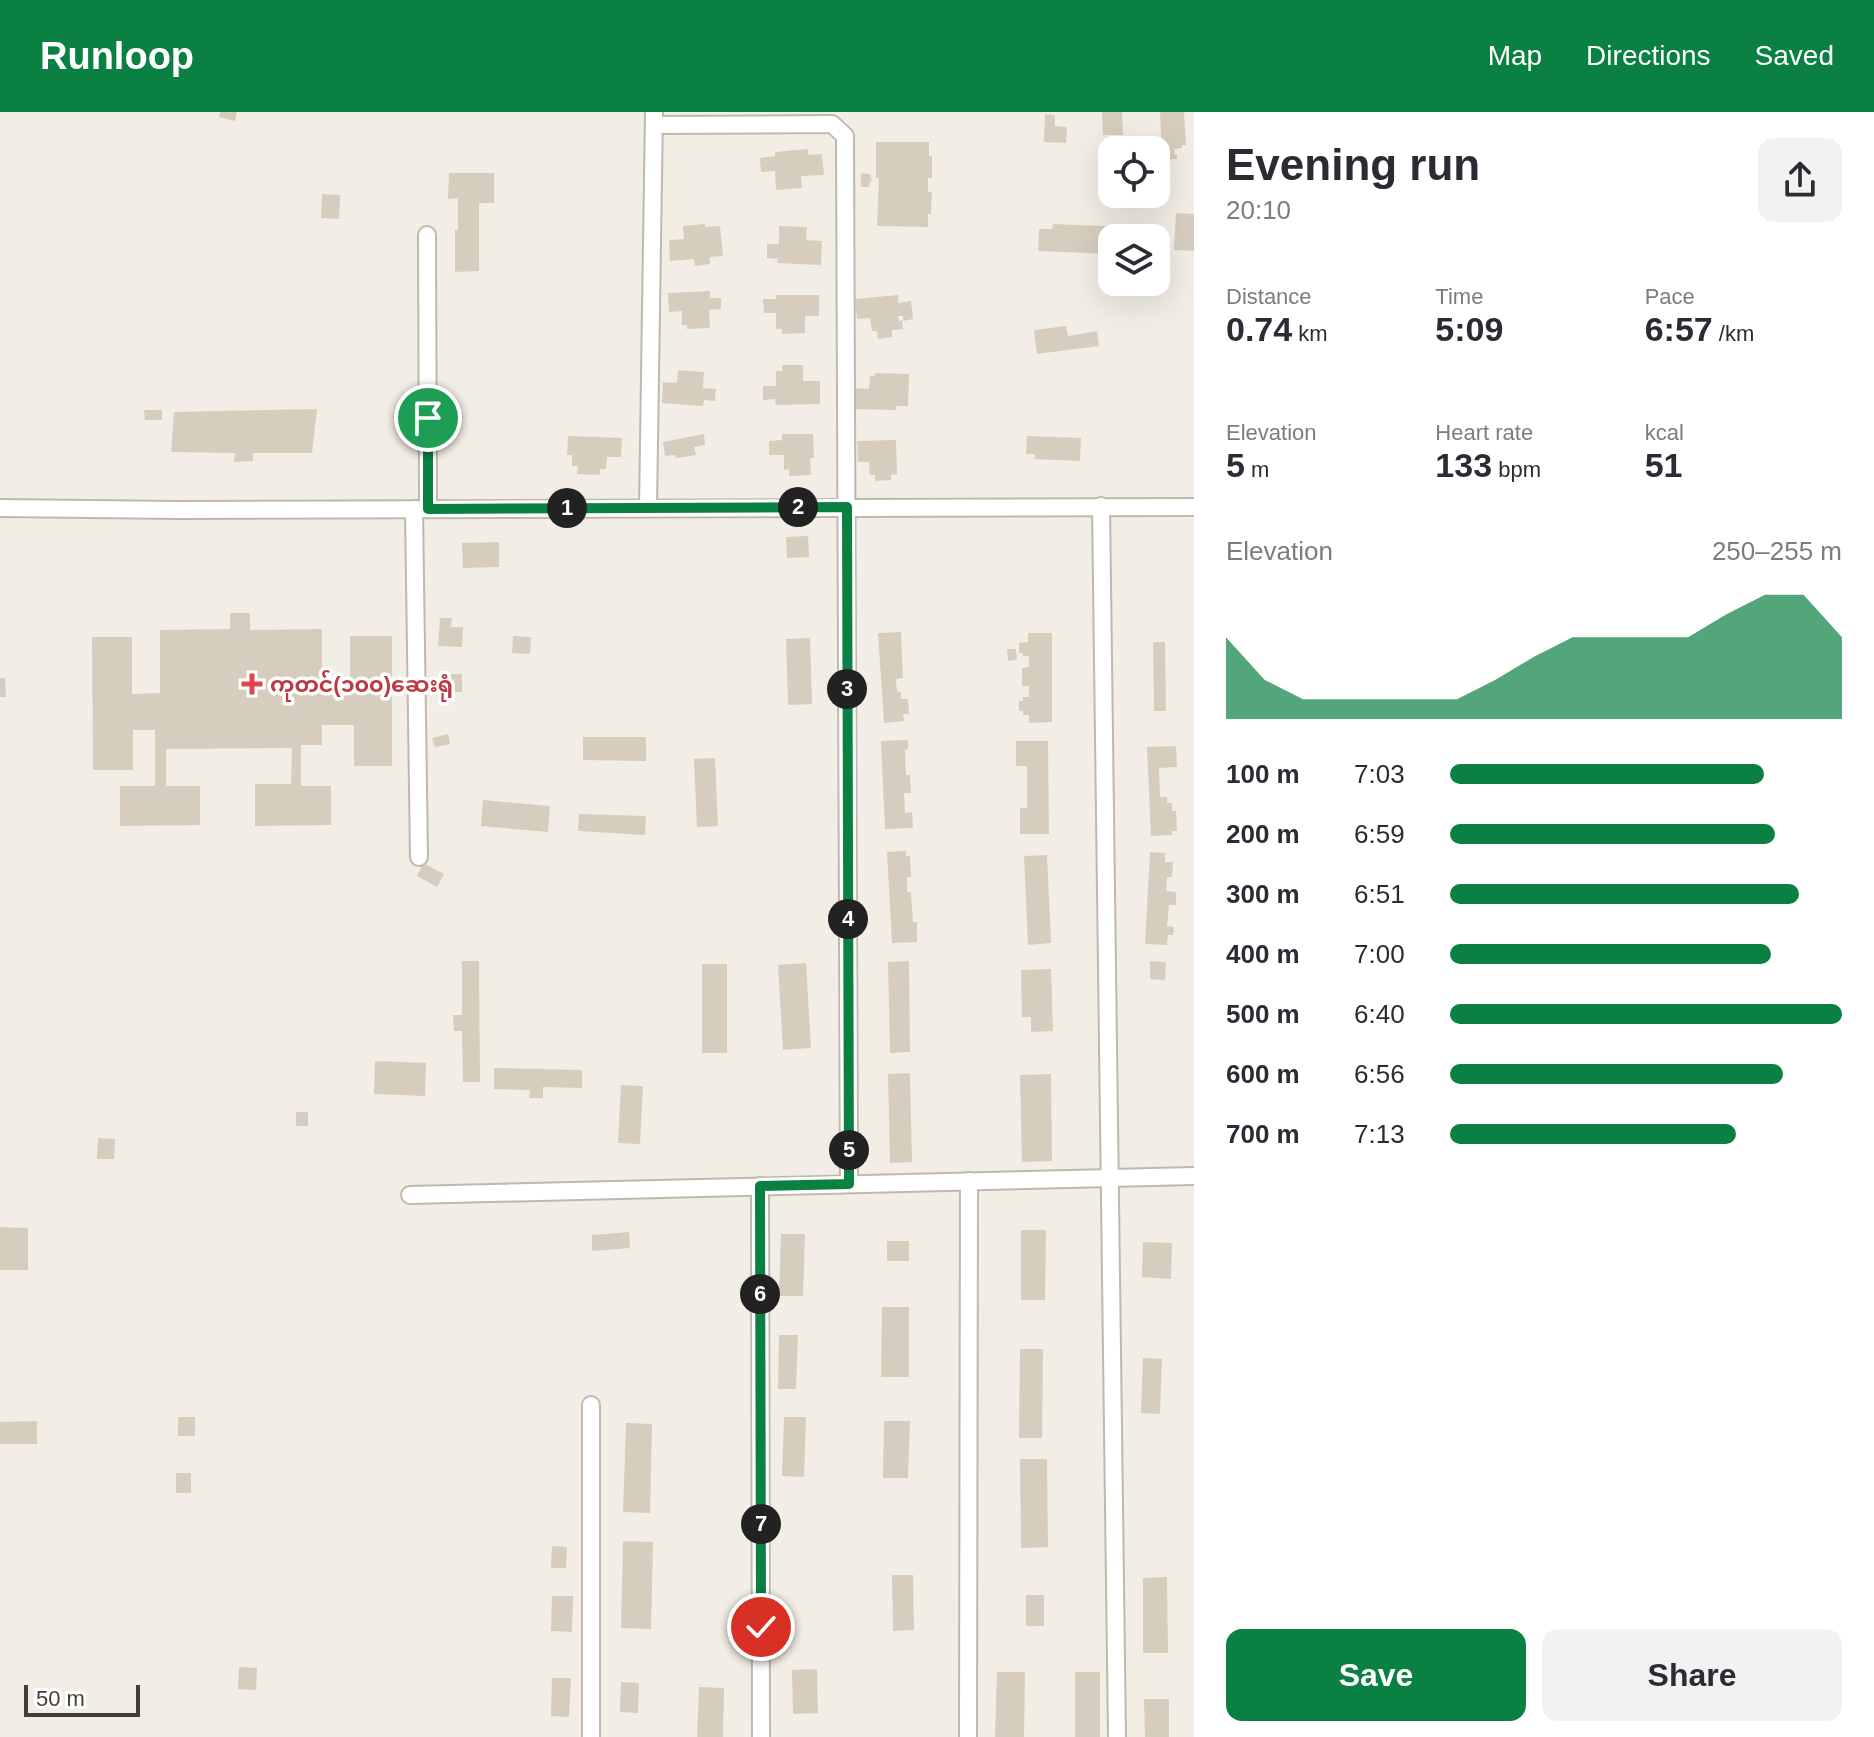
<!DOCTYPE html>
<html lang="en">
<head>
<meta charset="utf-8">
<style>
  body { margin:0; font-family:Arial,"Noto Sans Myanmar",sans-serif; background:#f2f2f3; color:#2b2b33; height:100vh; display:flex; flex-direction:column; font-size:30px; white-space:nowrap }
  * { box-sizing:border-box; margin:0 }
  p { font-size:26px; color:#7c7c81 }
  .icon { flex:none; width:44px; height:44px; fill:none; stroke:currentColor; stroke-width:2; stroke-linecap:round; stroke-linejoin:round }
  .map { position:relative; flex:1; overflow:hidden }
  .panel { display:flex; flex-direction:column; background:#fff; width:680px }
  .panel>* { flex:none }
  .buttons { position:absolute; left:1098px; top:24px; display:grid; gap:16px }
  .buttons a { display:grid; place-items:center; width:72px; height:72px; border-radius:16px; background:#fff; box-shadow:0 8px 32px #0002; font-size:40px }
  .scale { position:absolute; left:24px; bottom:20px; width:116px; box-sizing:border-box; padding-left:8px; border:4px solid #443f35; border-top:0; font-size:22px; line-height:28px; white-space:nowrap; color:#443f35; -webkit-text-stroke:6px #fff; paint-order:stroke }
  .pin { position:absolute; display:grid; place-items:center; width:68px; height:68px; color:#fff; margin:-34px; border:4px solid #fff; border-radius:50%; box-shadow:0 2px 8px #0007 }
  .km { position:absolute; width:40px; height:40px; margin:-20px; border-radius:50%; background:#222; color:#fff; font-size:22px; line-height:40px; text-align:center }
  .round { display:grid; place-items:center; flex:none; width:84px; height:84px; border-radius:16px; background:#f2f2f3 }
  .head { display:flex; align-items:center; justify-content:space-between; height:136px; padding:0 32px }
  h1 { font-size:44px; font-weight:700; line-height:60px }
  .stats { display:grid; grid-template-columns:repeat(3,1fr); gap:12px; height:136px; padding:8px 32px }
  .stats div { display:grid; align-content:center }
  .stats b { font-size:34px; font-weight:700 }
  .stats small { font-size:22px; font-weight:400 }
  .stats p { font-size:22px }
  .chart { height:224px; padding:16px 32px }
  .chart p { display:flex; justify-content:space-between }
  .chart svg { width:100%; height:144px; margin-top:8px; fill:#0b8043; opacity:.7 }
  .action { display:flex; gap:16px; margin-top:auto; padding:16px 32px }
  .action a { flex:1; height:92px; border-radius:16px; background:#0b8043; color:#fff; font-size:32px; font-weight:700; line-height:92px; text-align:center }
  .action a+a { background:#f2f2f3; color:#2b2b33 }
  ul { padding:0 32px; list-style:none; font-size:26px }
  li { display:grid; grid-template-columns:128px 96px 1fr; align-items:center; height:60px }
  li i { height:20px; border-radius:10px; background:#0b8043 }
  header { display:flex; align-items:center; gap:48px; box-sizing:border-box; height:112px; padding:0 40px; background:#0b8043; color:#fff }
  header strong { font-size:38px }
  nav { display:flex; gap:44px; margin-inline-start:auto; font-size:28px }
  main { display:flex; flex:1; min-height:0 }
  .map>svg:first-child { display:block }
  .building { fill:#d6cdbe }
  .lines { fill:none; stroke-linecap:round; stroke-linejoin:round }
  .minor-casing { stroke:#bfb9ab; stroke-width:20 }
  .minor { stroke:#fff; stroke-width:16 }
  .route-casing { stroke:#fff; stroke-width:16 }
  .route { stroke:#0b8043; stroke-width:10 }
  .health-dot { fill:#e0444e; stroke:#fff; stroke-width:3 }
  .labels { text-anchor:middle; dominant-baseline:central; stroke-width:7; stroke-linejoin:round; paint-order:stroke }
  .health-label { font-size:22px; font-weight:bold; fill:#be3a42; stroke:#fff; text-anchor:start }
</style>
</head>
<body>
<header>
<strong>Runloop</strong>
<nav><a>Map</a><a>Directions</a><a>Saved</a></nav>
</header>
<main>
<div class="map">
<svg width="1194" height="1625" viewBox="0 0 1194 1625">
  <rect width="100%" height="100%" fill="#f2eee5"/>
  <g class="building">
    <path d="M 220,0 L 237,0 L 235,9 L 219,5 Z"/>
    <path d="M 1102,0 L 1122,0 L 1123,23 L 1103,23 Z"/>
    <path d="M 1160,0 L 1184,0 L 1186,33 L 1182,33 L 1182,36 L 1174,37 L 1175,43 L 1177,43 L 1177,47 L 1156,48 L 1156,41 L 1162,41 Z"/>
    <path d="M 1045,2 L 1055,3 L 1055,14 L 1067,15 L 1066,31 L 1044,30 Z"/>
    <path d="M 876,30 L 929,30 L 929,44 L 932,44 L 932,66 L 928,66 L 928,80 L 932,80 L 931,102 L 928,102 L 928,115 L 877,114 L 879,66 L 876,66 Z"/>
    <path d="M 808,37 L 808,43 L 822,42 L 824,63 L 801,64 L 802,76 L 776,78 L 775,59 L 761,60 L 760,46 L 775,44 L 775,40 Z"/>
    <path d="M 449,61 L 494,61 L 494,91 L 479,91 L 479,159 L 455,160 L 455,118 L 458,118 L 458,86 L 448,87 Z"/>
    <path d="M 861,61 L 870,62 L 872,69 L 870,69 L 869,75 L 861,75 Z"/>
    <path d="M 322,82 L 340,83 L 339,107 L 321,106 Z"/>
    <path d="M 1176,101 L 1194,102 L 1194,139 L 1174,138 Z"/>
    <path d="M 705,112 L 705,115 L 720,114 L 723,144 L 710,145 L 710,152 L 695,154 L 694,147 L 670,149 L 669,128 L 684,127 L 683,114 Z"/>
    <path d="M 1053,112 L 1127,115 L 1126,126 L 1112,126 L 1112,142 L 1038,139 L 1039,117 L 1052,117 Z"/>
    <path d="M 779,114 L 807,115 L 806,128 L 822,129 L 821,153 L 777,151 L 778,147 L 767,146 L 767,132 L 779,132 Z"/>
    <path d="M 710,179 L 710,186 L 721,186 L 721,197 L 709,198 L 710,216 L 687,217 L 687,213 L 682,213 L 682,199 L 669,200 L 668,181 Z"/>
    <path d="M 776,183 L 819,183 L 819,204 L 805,204 L 805,221 L 782,222 L 782,217 L 776,217 L 776,201 L 764,201 L 763,187 L 776,187 Z"/>
    <path d="M 898,183 L 898,191 L 911,189 L 913,207 L 903,209 L 903,204 L 898,204 L 899,209 L 902,208 L 903,217 L 892,218 L 892,225 L 878,227 L 877,219 L 872,219 L 870,206 L 857,207 L 855,187 Z"/>
    <path d="M 1066,214 L 1068,224 L 1097,219 L 1099,234 L 1037,242 L 1034,218 Z"/>
    <path d="M 782,253 L 803,253 L 803,269 L 820,269 L 820,292 L 776,293 L 775,287 L 763,288 L 763,274 L 776,274 L 776,259 L 782,259 Z"/>
    <path d="M 678,258 L 704,260 L 703,276 L 716,277 L 715,289 L 704,288 L 703,294 L 662,291 L 663,270 L 677,271 Z"/>
    <path d="M 875,261 L 909,262 L 908,294 L 896,294 L 896,298 L 853,297 L 853,276 L 869,277 L 870,264 L 875,264 Z"/>
    <path d="M 317,297 L 312,341 L 253,341 L 253,349 L 234,350 L 235,341 L 171,340 L 174,300 Z"/>
    <path d="M 144,298 L 162,298 L 162,308 L 145,308 Z"/>
    <path d="M 704,322 L 705,333 L 694,335 L 696,343 L 676,346 L 675,343 L 665,344 L 663,330 Z"/>
    <path d="M 782,322 L 813,322 L 814,346 L 810,346 L 811,363 L 789,364 L 789,357 L 784,358 L 784,343 L 769,343 L 769,329 L 782,328 Z"/>
    <path d="M 568,324 L 622,326 L 621,345 L 607,345 L 606,357 L 600,357 L 600,363 L 577,362 L 578,354 L 572,354 L 572,343 L 567,343 Z"/>
    <path d="M 1027,324 L 1081,326 L 1080,349 L 1035,347 L 1035,342 L 1026,342 Z"/>
    <path d="M 896,328 L 897,362 L 891,363 L 891,368 L 875,369 L 875,363 L 870,363 L 869,350 L 858,350 L 857,329 Z"/>
    <path d="M 808,424 L 809,445 L 787,446 L 786,425 Z"/>
    <path d="M 499,430 L 499,455 L 463,456 L 462,431 Z"/>
    <path d="M 230,501 L 250,501 L 250,518 L 322,517 L 322,583 L 350,583 L 350,524 L 392,524 L 392,654 L 354,654 L 354,613 L 322,613 L 322,633 L 301,633 L 301,674 L 331,674 L 331,713 L 255,714 L 255,672 L 291,672 L 292,636 L 166,637 L 166,674 L 200,674 L 200,713 L 120,714 L 120,674 L 155,674 L 155,618 L 133,618 L 133,658 L 93,658 L 92,525 L 132,525 L 132,582 L 160,581 L 160,518 L 230,517 Z"/>
    <path d="M 440,506 L 452,506 L 451,515 L 463,515 L 462,535 L 438,534 Z"/>
    <path d="M 901,520 L 903,566 L 896,567 L 897,580 L 901,580 L 901,587 L 908,587 L 909,602 L 903,602 L 904,609 L 884,611 L 878,521 Z"/>
    <path d="M 1028,521 L 1052,521 L 1052,610 L 1029,611 L 1029,603 L 1023,603 L 1023,599 L 1019,599 L 1019,589 L 1023,589 L 1023,585 L 1029,585 L 1029,574 L 1022,574 L 1022,556 L 1029,555 L 1029,544 L 1023,544 L 1023,541 L 1019,541 L 1019,531 L 1028,530 Z"/>
    <path d="M 513,524 L 531,525 L 530,542 L 512,541 Z"/>
    <path d="M 810,526 L 812,592 L 788,593 L 786,527 Z"/>
    <path d="M 1153,530 L 1165,530 L 1166,599 L 1154,599 Z"/>
    <path d="M 1007,537 L 1016,537 L 1017,548 L 1008,549 Z"/>
    <path d="M 446,562 L 462,562 L 462,580 L 446,581 Z"/>
    <path d="M 0,566 L 5,566 L 6,585 L 0,585 Z"/>
    <path d="M 448,622 L 450,632 L 435,635 L 432,626 Z"/>
    <path d="M 583,625 L 646,625 L 646,649 L 583,648 Z"/>
    <path d="M 908,628 L 908,637 L 905,638 L 906,663 L 910,663 L 911,681 L 904,681 L 905,701 L 912,700 L 913,716 L 885,717 L 881,629 Z"/>
    <path d="M 1016,629 L 1048,629 L 1049,722 L 1020,722 L 1020,696 L 1027,696 L 1027,654 L 1016,654 Z"/>
    <path d="M 1176,634 L 1177,655 L 1159,656 L 1160,685 L 1167,685 L 1167,691 L 1172,691 L 1172,699 L 1176,699 L 1177,719 L 1172,719 L 1172,723 L 1151,724 L 1147,635 Z"/>
    <path d="M 715,646 L 718,714 L 697,715 L 694,647 Z"/>
    <path d="M 483,688 L 550,694 L 548,720 L 481,714 Z"/>
    <path d="M 579,702 L 646,704 L 645,723 L 578,719 Z"/>
    <path d="M 906,739 L 906,744 L 910,744 L 911,765 L 907,765 L 907,780 L 911,780 L 913,810 L 917,810 L 917,830 L 892,831 L 887,740 Z"/>
    <path d="M 1150,740 L 1165,741 L 1165,750 L 1173,750 L 1172,765 L 1167,765 L 1166,779 L 1176,780 L 1176,793 L 1169,793 L 1167,814 L 1174,815 L 1173,823 L 1168,823 L 1167,833 L 1145,832 Z"/>
    <path d="M 1047,743 L 1051,831 L 1028,833 L 1024,744 Z"/>
    <path d="M 423,751 L 444,762 L 437,775 L 417,764 Z"/>
    <path d="M 462,849 L 479,849 L 480,970 L 463,970 L 462,919 L 454,919 L 453,903 L 462,903 Z"/>
    <path d="M 909,849 L 910,940 L 890,941 L 888,850 Z"/>
    <path d="M 1150,849 L 1166,850 L 1165,868 L 1150,867 Z"/>
    <path d="M 806,851 L 811,936 L 783,938 L 778,853 Z"/>
    <rect x="702" y="852" width="25" height="89"/>
    <path d="M 1051,857 L 1053,919 L 1031,920 L 1031,905 L 1022,905 L 1021,858 Z"/>
    <path d="M 375,949 L 426,951 L 425,984 L 374,982 Z"/>
    <path d="M 494,956 L 582,958 L 582,976 L 543,975 L 543,986 L 529,986 L 530,978 L 494,977 Z"/>
    <path d="M 910,961 L 912,1050 L 890,1051 L 888,962 Z"/>
    <path d="M 1051,962 L 1052,1049 L 1022,1050 L 1020,963 Z"/>
    <path d="M 621,973 L 643,974 L 640,1032 L 618,1031 Z"/>
    <rect x="296" y="1000" width="12" height="14"/>
    <path d="M 98,1026 L 115,1027 L 114,1047 L 97,1047 Z"/>
    <path d="M 0,1115 L 28,1116 L 28,1158 L 0,1158 Z"/>
    <path d="M 1021,1118 L 1046,1118 L 1045,1188 L 1021,1188 Z"/>
    <path d="M 629,1120 L 630,1136 L 592,1139 L 592,1123 Z"/>
    <path d="M 781,1122 L 805,1122 L 803,1184 L 779,1184 Z"/>
    <rect x="887" y="1129" width="22" height="20"/>
    <path d="M 1143,1130 L 1172,1131 L 1171,1167 L 1142,1165 Z"/>
    <path d="M 882,1195 L 909,1195 L 909,1265 L 881,1265 Z"/>
    <path d="M 779,1223 L 798,1223 L 796,1277 L 778,1277 Z"/>
    <path d="M 1020,1237 L 1043,1237 L 1042,1326 L 1019,1326 Z"/>
    <path d="M 1143,1246 L 1162,1247 L 1160,1302 L 1141,1301 Z"/>
    <rect x="178" y="1305" width="17" height="19"/>
    <path d="M 784,1305 L 806,1305 L 804,1365 L 782,1364 Z"/>
    <path d="M 37,1309 L 37,1332 L 0,1332 L 0,1310 Z"/>
    <path d="M 884,1309 L 910,1309 L 908,1366 L 883,1366 Z"/>
    <path d="M 626,1311 L 652,1312 L 650,1401 L 623,1400 Z"/>
    <path d="M 1020,1347 L 1047,1347 L 1048,1435 L 1021,1436 Z"/>
    <rect x="176" y="1361" width="15" height="20"/>
    <path d="M 623,1429 L 653,1430 L 651,1517 L 621,1516 Z"/>
    <path d="M 552,1434 L 567,1435 L 566,1456 L 551,1456 Z"/>
    <path d="M 892,1463 L 913,1463 L 914,1518 L 893,1519 Z"/>
    <path d="M 1167,1465 L 1168,1541 L 1143,1541 L 1143,1466 Z"/>
    <rect x="1026" y="1483" width="18" height="31"/>
    <path d="M 552,1484 L 573,1484 L 572,1520 L 551,1519 Z"/>
    <path d="M 239,1555 L 257,1556 L 256,1578 L 238,1577 Z"/>
    <path d="M 817,1557 L 818,1601 L 793,1602 L 792,1558 Z"/>
    <path d="M 997,1560 L 1025,1560 L 1024,1625 L 995,1625 Z"/>
    <rect x="1075" y="1560" width="25" height="65"/>
    <path d="M 552,1566 L 571,1566 L 569,1605 L 551,1604 Z"/>
    <path d="M 621,1570 L 639,1571 L 638,1601 L 620,1600 Z"/>
    <path d="M 699,1575 L 724,1576 L 723,1625 L 697,1625 Z"/>
    <path d="M 1144,1587 L 1169,1587 L 1169,1625 L 1145,1625 Z"/>
  </g>
  <g class="lines">
    <g class="minor-casing">
      <g id="minor">
        <path d="M 654,13 L 832,12 L 845,24 L 849,1072"/>
        <path d="M 427,123 L 428,397"/>
        <path d="M 1101,394 L 1117,1625"/>
        <path d="M 0,396 L 178,398 L 1194,395"/>
        <path d="M 648,396 L 654,0"/>
        <path d="M 414,397 L 419,745"/>
        <path d="M 760,1074 L 761,1625"/>
        <path d="M 410,1083 L 1194,1064"/>
        <path d="M 591,1625 L 591,1293"/>
        <path d="M 968,1625 L 969,1069"/>
      </g>
    </g>
    <use href="#minor" class="minor"/>
  </g>
  <g class="lines">
    <g class="route-casing">
      <path id="route" d="M 428,306 L 428,397 L 847,395 L 849,1072 L 760,1074 L 761,1515"/>
    </g>
    <use href="#route" class="route"/>
  </g>
  <path class="health-dot" d="M248 560h8v8h8v8h-8v8h-8v-8h-8v-8h8z"/>
  <g class="labels">
    <g class="health-label">
      <text x="270" y="572">ကုတင်(၁၀၀)ဆေးရုံ</text>
    </g>
  </g>
</svg>
<div class="buttons">
<a><svg class="icon" aria-label="locate" viewBox="0 0 24 24"><circle cx="12" cy="12" r="6"/><path d="M12 2v4M12 18v4M2 12h4M18 12h4"/></svg></a>
<a><svg class="icon" aria-label="layers" viewBox="0 0 24 24"><path d="M12 4l9 5-9 5-9-5zM3 14l9 5 9-5"/></svg></a>
</div>
<div class="scale">50 m</div>
<div class="pin" style="left:428px;top:306px;background:#1e9e55"><svg class="icon" aria-label="arrive" viewBox="0 0 24 24"><path d="M6 21V4h12l-3 4 3 4H6"/></svg></div>
<div class="pin" style="left:761px;top:1515px;background:#d93025"><svg class="icon" aria-label="check" viewBox="0 0 24 24"><path d="M5 12l5 5 9-10"/></svg></div>
<b class="km" style="left:567px;top:396px">1</b>
<b class="km" style="left:798px;top:395px">2</b>
<b class="km" style="left:847px;top:577px">3</b>
<b class="km" style="left:848px;top:807px">4</b>
<b class="km" style="left:849px;top:1038px">5</b>
<b class="km" style="left:760px;top:1182px">6</b>
<b class="km" style="left:761px;top:1412px">7</b>
</div>
<section class="panel">
<div class="head"><div><h1>Evening run</h1><p>20:10</p></div><a class="round"><svg class="icon" aria-label="share" viewBox="0 0 24 24"><path d="M12 15V3M7 8l5-5 5 5M5 13v7h14v-7"/></svg></a></div>
<div class="stats">
<div><p>Distance</p><b>0.74<small> km</small></b></div>
<div><p>Time</p><b>5:09</b></div>
<div><p>Pace</p><b>6:57<small> /km</small></b></div>
</div>
<div class="stats">
<div><p>Elevation</p><b>5<small> m</small></b></div>
<div><p>Heart rate</p><b>133<small> bpm</small></b></div>
<div><p>kcal</p><b>51</b></div>
</div>
<div class="chart"><p><span>Elevation</span>250–255 m</p>
<svg viewBox="0 0 160 44" preserveAspectRatio="none"><path d="M0 44V19L10 32L20 38L30 38L40 38L50 38L60 38L70 32L80 25L90 19L100 19L110 19L120 19L130 12L140 6L150 6L160 19V44z"/></svg>
</div>
<ul>
<li><b>100 m</b>7:03<i style="width:80%"></i></li>
<li><b>200 m</b>6:59<i style="width:83%"></i></li>
<li><b>300 m</b>6:51<i style="width:89%"></i></li>
<li><b>400 m</b>7:00<i style="width:82%"></i></li>
<li><b>500 m</b>6:40<i style="width:100%"></i></li>
<li><b>600 m</b>6:56<i style="width:85%"></i></li>
<li><b>700 m</b>7:13<i style="width:73%"></i></li>
</ul>
<div class="action"><a>Save</a><a>Share</a></div>
</section>
</main>
</body>
</html>
